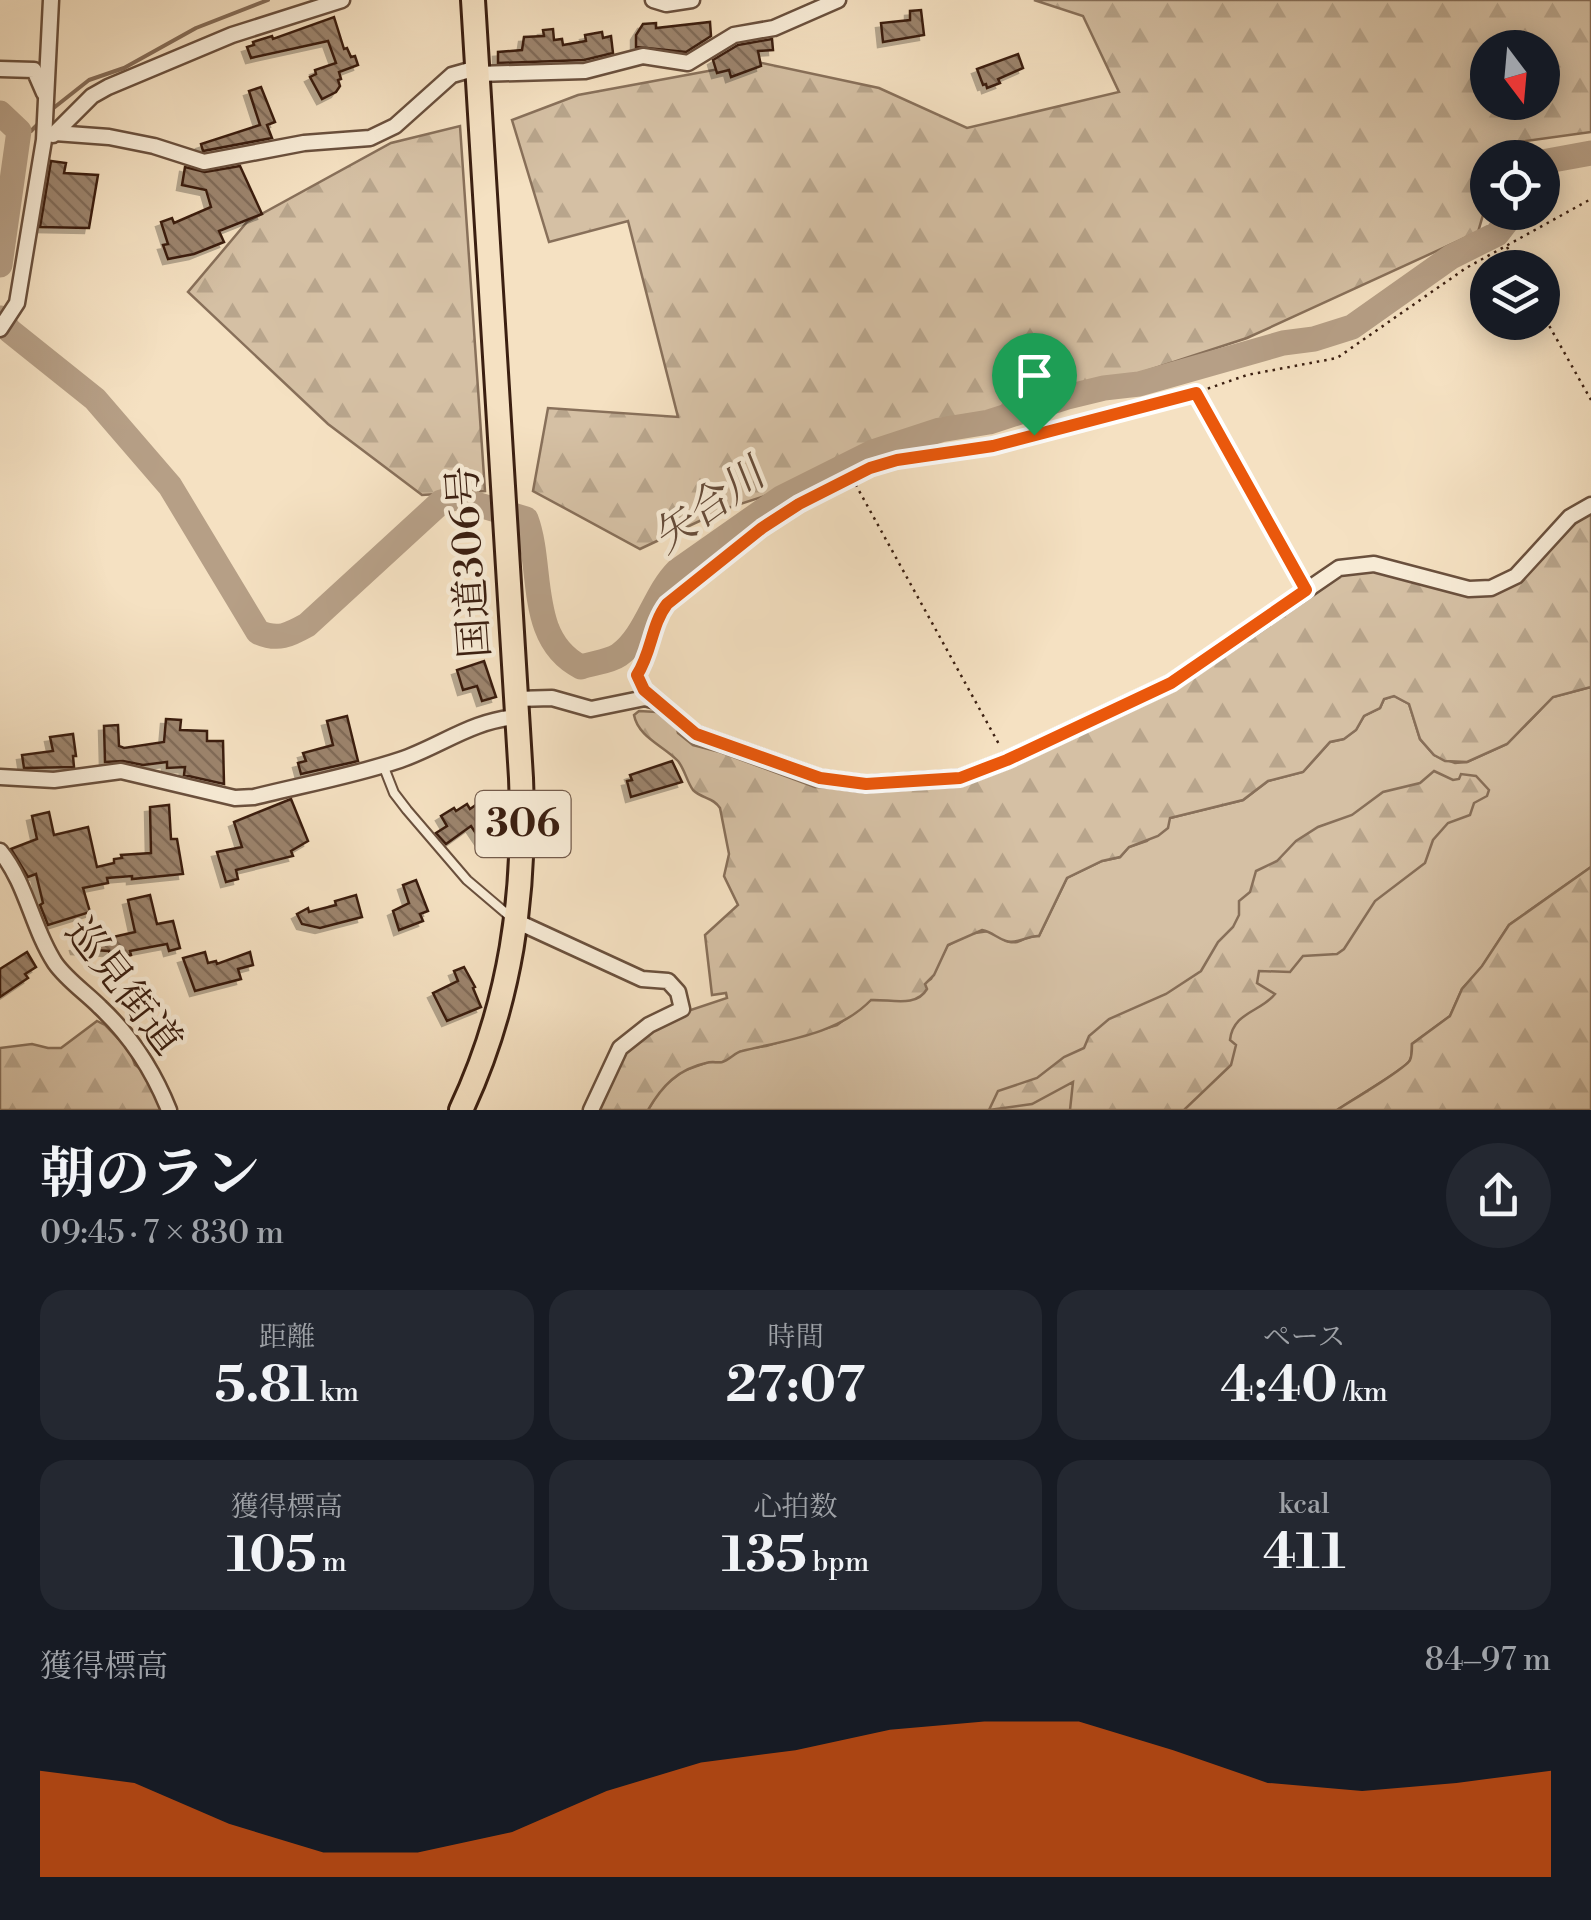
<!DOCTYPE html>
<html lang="ja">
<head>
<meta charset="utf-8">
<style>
  body { margin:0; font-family:"Libre Bodoni","Noto Serif JP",serif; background:#242831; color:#f1f3f6; height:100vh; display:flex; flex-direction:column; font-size:38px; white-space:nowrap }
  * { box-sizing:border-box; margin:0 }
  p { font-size:32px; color:#9ea1a6 }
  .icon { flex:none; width:55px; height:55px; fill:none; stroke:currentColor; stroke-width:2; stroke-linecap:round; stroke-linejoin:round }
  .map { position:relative; height:1110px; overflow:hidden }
  .drawer { display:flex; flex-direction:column; background:#171b24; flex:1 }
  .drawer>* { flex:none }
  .needle { width:65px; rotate:164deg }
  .fabs { position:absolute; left:1470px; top:30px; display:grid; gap:20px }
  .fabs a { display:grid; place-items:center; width:90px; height:90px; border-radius:50%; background:#171b24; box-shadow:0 5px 25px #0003; font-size:50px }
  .pin { position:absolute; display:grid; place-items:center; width:85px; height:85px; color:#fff; margin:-102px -42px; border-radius:50% 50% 50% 0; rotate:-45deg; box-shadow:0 0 10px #0007 }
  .pin .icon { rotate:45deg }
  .round { display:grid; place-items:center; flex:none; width:105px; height:105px; border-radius:52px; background:#242831 }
  .overview { display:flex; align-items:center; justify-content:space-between; height:170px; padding:0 40px }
  h1 { font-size:55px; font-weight:700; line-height:75px }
  .stats { display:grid; grid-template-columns:repeat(3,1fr); gap:15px; height:170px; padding:10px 40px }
  .stats div { display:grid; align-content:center; border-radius:25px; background:#242831; text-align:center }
  .stats b { font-size:50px; font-weight:700 }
  .stats small { font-size:28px; font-weight:400 }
  .stats p { font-size:28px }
  .chart { height:280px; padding:20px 40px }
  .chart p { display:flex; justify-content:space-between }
  .chart svg { width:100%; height:180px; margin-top:10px; fill:#ea580c; opacity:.7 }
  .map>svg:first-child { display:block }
  .grass { fill:#d5c0a4; stroke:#88705a; stroke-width:2.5 }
  .forest { fill:url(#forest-firs); stroke:#88705a; stroke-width:2.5; fill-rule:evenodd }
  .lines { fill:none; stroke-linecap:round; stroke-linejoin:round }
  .stream { stroke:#856c57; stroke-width:4 }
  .river { stroke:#b69f86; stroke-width:25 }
  .building { fill:url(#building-back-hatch); stroke:#3b1f11; stroke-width:2.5; filter:url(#shadow) }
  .service-casing { stroke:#6a503d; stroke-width:12 }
  .minor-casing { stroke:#6a503d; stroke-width:19 }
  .trunk-casing { stroke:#3b1f11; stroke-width:28 }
  .path { stroke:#3b1f11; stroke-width:2.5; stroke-dasharray:2.5 5; stroke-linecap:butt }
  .service { stroke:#f8ecd7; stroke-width:8 }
  .minor { stroke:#f8ecd7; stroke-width:14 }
  .trunk { stroke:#f5e1c2; stroke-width:22 }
  .route-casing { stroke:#fff; stroke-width:20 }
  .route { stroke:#ea580c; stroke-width:12 }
  .labels { text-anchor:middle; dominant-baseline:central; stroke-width:9; stroke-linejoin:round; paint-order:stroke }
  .shield { fill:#f8ecd7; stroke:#745c4c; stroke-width:2.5 }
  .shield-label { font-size:38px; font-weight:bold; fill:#3b1f11 }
  .street-label { font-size:40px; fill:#3b1f11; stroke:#f8ecd7 }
  .water-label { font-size:42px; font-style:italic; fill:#664c3a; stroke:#f8ecd7 }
</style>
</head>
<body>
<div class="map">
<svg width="1591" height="1110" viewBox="0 0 1591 1110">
  <defs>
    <pattern id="forest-firs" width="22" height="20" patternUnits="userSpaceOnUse" patternTransform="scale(2.5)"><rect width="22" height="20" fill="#d5c0a4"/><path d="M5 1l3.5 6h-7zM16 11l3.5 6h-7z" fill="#b8a58c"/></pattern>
    <pattern id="building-back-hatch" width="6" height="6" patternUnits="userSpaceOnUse" patternTransform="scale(2.5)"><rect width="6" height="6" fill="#9c846d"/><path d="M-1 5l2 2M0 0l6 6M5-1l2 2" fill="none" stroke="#806b58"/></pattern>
    <filter id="shadow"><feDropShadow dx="-5" dy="5" stdDeviation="0" flood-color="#0004"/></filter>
  </defs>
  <rect width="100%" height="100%" fill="#f5e1c2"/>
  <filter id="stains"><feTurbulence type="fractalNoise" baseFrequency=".002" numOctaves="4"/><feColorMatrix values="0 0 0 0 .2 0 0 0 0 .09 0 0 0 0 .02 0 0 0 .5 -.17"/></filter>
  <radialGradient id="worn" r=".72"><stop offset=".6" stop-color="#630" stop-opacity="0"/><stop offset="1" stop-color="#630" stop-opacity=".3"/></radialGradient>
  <path class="grass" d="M 1591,687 L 1591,867 L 1509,925 L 1482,967 L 1462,989 L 1450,1016 L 1412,1044 C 1412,1048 1412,1057 1410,1060 C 1407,1069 1349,1101 1337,1110 L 648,1110 L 661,1088 L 683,1071 L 708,1062 L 722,1062 L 739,1050 L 766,1046 L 837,1025 L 870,1000 L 898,1000 L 931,979 L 947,946 L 968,934 L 989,931 C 997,935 1007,944 1017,942 C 1027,939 1028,935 1039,936 L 1067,878 L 1102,861 L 1120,857 L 1129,847 L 1147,841 L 1170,818 L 1243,800 L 1268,781 L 1303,772 L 1330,742 L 1343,739 L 1356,730 L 1364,716 L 1380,708 L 1384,699 L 1394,696 L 1409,704 L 1420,739 L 1434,755 L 1455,763 L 1467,762 L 1507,744 L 1553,697 Z"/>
  <g class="forest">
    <path d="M 1034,0 L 1591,0 L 1591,132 L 1505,144 L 1501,157 L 1488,158 L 1487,201 L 1478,232 L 1247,338 L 725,509 L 640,549 L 533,491 L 548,408 L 678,417 L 628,221 L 549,242 L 512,120 L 578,95 L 757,62 L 879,88 L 967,128 L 1119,92 L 1083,16 ZM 1488,48 L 1542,48 L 1542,102 L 1488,102 Z"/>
    <path d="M 460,126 L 485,491 L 422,495 L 328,424 L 188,292 L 247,222 L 391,143 Z"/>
    <path d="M 1591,511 L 1591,687 L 1553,697 L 1507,744 L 1467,762 L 1445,761 L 1434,755 L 1420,739 L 1409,704 L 1394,696 L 1384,699 L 1380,708 L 1364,716 L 1356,730 L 1344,739 L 1330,742 L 1303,772 L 1268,781 L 1243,800 L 1170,818 L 1168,828 L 1158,836 L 1129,847 L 1120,857 L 1102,861 L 1067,878 L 1039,936 C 1028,935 1017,945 1006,941 C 997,938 992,932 982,930 L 948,945 L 934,975 L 925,984 L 927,989 C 916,1008 891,999 871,1000 C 838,1034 787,1040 742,1051 C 735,1052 730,1060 722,1062 C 717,1063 712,1061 706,1063 C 678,1069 662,1086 648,1110 L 596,1110 L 632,1040 L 670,1017 L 727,998 L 726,993 L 712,995 L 705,935 L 738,905 L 724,876 L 729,854 L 720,808 C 713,797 702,799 693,790 C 687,782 685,770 678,761 C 664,746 638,737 634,715 L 639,711 L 657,712 L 676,725 L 678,733 L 693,745 L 720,752 L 815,787 L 864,788 L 950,784 L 1164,693 L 1332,578 C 1341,575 1352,570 1362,569 C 1404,569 1457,607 1498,592 C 1537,578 1557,533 1591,511 Z"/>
    <path d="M 1434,771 L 1453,780 L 1459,779 L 1461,774 L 1476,776 L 1489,790 L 1487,796 L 1474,803 L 1470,815 L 1448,823 L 1433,840 L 1425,863 L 1375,901 L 1344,949 L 1337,954 L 1303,956 L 1290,972 L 1259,971 L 1257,983 L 1275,994 C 1261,1012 1233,1012 1230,1040 L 1236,1045 L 1231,1065 L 1184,1110 L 1070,1110 L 1073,1082 L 1032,1104 L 989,1110 L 998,1091 L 1037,1078 L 1064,1057 L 1084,1048 L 1089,1036 L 1109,1019 L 1166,994 L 1201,971 L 1218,942 L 1233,927 L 1239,915 L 1239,901 L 1250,892 L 1256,871 L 1277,861 L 1296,841 L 1318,827 L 1352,815 L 1383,792 L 1420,783 Z"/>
    <path d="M 1591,867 L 1591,1110 L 1337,1110 C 1349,1102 1407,1068 1410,1060 C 1412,1056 1412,1048 1412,1044 L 1450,1016 L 1462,989 L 1482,966 L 1509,925 Z"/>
    <path d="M 97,1021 L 105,1025 L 130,1051 L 135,1065 L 151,1076 L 165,1110 L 0,1110 L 0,1048 L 32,1044 L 48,1048 L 61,1048 Z"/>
  </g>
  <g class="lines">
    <g class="stream">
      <path d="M 51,110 L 89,80 L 124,68 L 196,28 L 268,0"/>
      <path d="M 19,131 L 31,131 L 41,121"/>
    </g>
    <g class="river">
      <path d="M 0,113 L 19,131 L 0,265"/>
      <path d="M 1542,162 L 1591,153"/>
      <path d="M 0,318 L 10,331 L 95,399 L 170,486 L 258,632 C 278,641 289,635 307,625 L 441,502 L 456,498 L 526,519 C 544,567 526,639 581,667 C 592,663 609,662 619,655 C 646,636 654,594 677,571 L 781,498 L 873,452 L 940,430 L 989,422 L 1067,397 L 1104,388 L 1139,384 L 1283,343 L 1314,339 L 1352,327 L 1451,257 L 1497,234 L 1514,212"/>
    </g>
  </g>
  <g class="building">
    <path d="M 921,10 L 924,35 L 883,42 L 881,23 L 910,20 L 910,11 Z"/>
    <path d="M 334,17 L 344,49 L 347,48 L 351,57 L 355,56 L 358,65 L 339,72 L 341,79 L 338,80 L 340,86 L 336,92 L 322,99 L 310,77 L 316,74 L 315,70 L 336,63 L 328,41 L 251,58 L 247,47 L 254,45 L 253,42 L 272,36 L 273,39 Z"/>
    <path d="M 710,22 L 711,36 L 686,52 L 636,47 L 636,35 L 643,24 L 656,23 L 656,28 Z"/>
    <path d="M 553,29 L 554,40 L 562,39 L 563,45 L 586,41 L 585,35 L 602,32 L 603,38 L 611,36 L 613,53 L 584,60 L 498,63 L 498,52 L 522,50 L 524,37 L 544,36 L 543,30 Z"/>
    <path d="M 772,39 L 773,50 L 758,51 L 761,66 L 731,77 L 729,70 L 717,73 L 713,60 L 738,45 Z"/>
    <path d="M 1018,54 L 1023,68 L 998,79 L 1000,83 L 987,88 L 986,84 L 983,85 L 977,69 Z"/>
    <path d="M 261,87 L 275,122 L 267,125 L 272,138 L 203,151 L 201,144 L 260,125 L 249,91 Z"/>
    <path d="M 51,161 L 66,163 L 64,173 L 98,175 L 89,228 L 40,227 Z"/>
    <path d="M 240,166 L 262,214 L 219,231 L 224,242 L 194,254 L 168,259 L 163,245 L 168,244 L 161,222 L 172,218 L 174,223 L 211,207 L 206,190 L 182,185 L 185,167 L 205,172 Z"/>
    <path d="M 484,661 L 496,697 L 482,701 L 477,686 L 463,690 L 457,670 Z"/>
    <path d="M 347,716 L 358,761 L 301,774 L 298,763 L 306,761 L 303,753 L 333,745 L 327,721 Z"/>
    <path d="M 166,719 L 181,720 L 180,730 L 207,731 L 207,741 L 223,741 L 224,784 L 184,775 L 185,767 L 167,768 L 167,762 L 143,765 L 123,761 L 105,762 L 104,726 L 118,725 L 119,746 L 124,748 L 164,742 Z"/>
    <path d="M 73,734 L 76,756 L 73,756 L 74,767 L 24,768 L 22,755 L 53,751 L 50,737 Z"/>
    <path d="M 672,761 L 682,782 L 631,797 L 627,781 L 632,780 L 630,775 Z"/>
    <path d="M 291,799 L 308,841 L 291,851 L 293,856 L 236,870 L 238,879 L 226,882 L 217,852 L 242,847 L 234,822 Z"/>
    <path d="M 480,802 L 492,821 L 497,818 L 507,833 L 489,845 L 486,842 L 483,844 L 471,826 L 446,844 L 436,833 L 447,826 L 441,816 L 454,808 L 456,811 L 467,804 L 470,809 Z"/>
    <path d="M 169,805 L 171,839 L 177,839 L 183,874 L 132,879 L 132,876 L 107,878 L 108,883 L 83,888 L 90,912 L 48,925 L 40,905 L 43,903 L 36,874 L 28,877 L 11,849 L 37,839 L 32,816 L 49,812 L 54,835 L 88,827 L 97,867 L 114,863 L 114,859 L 122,858 L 121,855 L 151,853 L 150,807 Z"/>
    <path d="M 416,880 L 428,911 L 420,914 L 423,921 L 399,930 L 393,911 L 409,903 L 403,885 Z"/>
    <path d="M 150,895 L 157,924 L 173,921 L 180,948 L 169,951 L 167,944 L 156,946 L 130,951 L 131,955 L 120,958 L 119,955 L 110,957 L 109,951 L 76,949 L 75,946 L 82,944 L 83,929 L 100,933 L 100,940 L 135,932 L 128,900 Z"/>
    <path d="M 356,895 L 362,917 L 320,928 L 302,924 L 297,914 L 308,908 L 309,912 L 336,905 L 335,901 Z"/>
    <path d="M 27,952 L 36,967 L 25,974 L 28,978 L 0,997 L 0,969 Z"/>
    <path d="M 205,952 L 208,963 L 216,961 L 217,964 L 250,952 L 253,965 L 238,969 L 241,979 L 195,991 L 183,958 Z"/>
    <path d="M 464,967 L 475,987 L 473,988 L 481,1007 L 447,1021 L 433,993 L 458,981 L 454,971 Z"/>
  </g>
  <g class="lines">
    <g class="service-casing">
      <path id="service" d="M 383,765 L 394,793 L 407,810 L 467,880 L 514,920"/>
    </g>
    <g class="minor-casing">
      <g id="minor">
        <path d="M 653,0 L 666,4 L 692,0"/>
        <path d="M 0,69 L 34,70 L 44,93"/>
        <path d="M 478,74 L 585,71 L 643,56 L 688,63 L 734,35 L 774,28 L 838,0"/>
        <path d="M 55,133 L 109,137 L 154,146 L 204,162 L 304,143 L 370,138 L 395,126 L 452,75 L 477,68"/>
        <path d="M 53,135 L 92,96 L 108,87 L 232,35 L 342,0"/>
        <path d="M 0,329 L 17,303 L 44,140 L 51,0"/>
        <path d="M 516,699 L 552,698 L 591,709 L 645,698 L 656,701 L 696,734 L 820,778 L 865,784 L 960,778 L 1007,760 L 1171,683 L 1339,568 L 1374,564 L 1469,589 L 1491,588 L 1516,576 L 1570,517 L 1591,505"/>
        <path d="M 0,777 L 54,780 L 121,771 L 235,798 L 254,797 C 302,785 352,776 400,760 C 441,746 472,720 518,717"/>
        <path d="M 0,851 C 27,884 32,928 55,963 C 67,980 85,992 100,1007 C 132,1037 153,1070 169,1110"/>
        <path d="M 518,922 L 642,979 L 668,981 L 678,992 L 682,1009 L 649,1025 L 620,1048 L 591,1110"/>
      </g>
    </g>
    <g class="trunk-casing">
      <path id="trunk" d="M 461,1110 C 511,1004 526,894 521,778 L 473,0"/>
    </g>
    <g class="path">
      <path d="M 1507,247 L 1518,268"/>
      <path d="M 1542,313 L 1591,400"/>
      <path d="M 1197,395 L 1300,580"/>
      <path d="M 852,478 L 1000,746"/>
      <path d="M 642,686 L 637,675 C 652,653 651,625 667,605 L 762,528 L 799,504 L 870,467 L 897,460 L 993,446 L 1091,419 L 1175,400 L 1247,375 L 1337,358 L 1466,268 L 1591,199"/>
    </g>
    <use href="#service" class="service"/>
    <use href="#minor" class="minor"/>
    <use href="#trunk" class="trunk"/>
  </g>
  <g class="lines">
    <g class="route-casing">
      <path id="route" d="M 1196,393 L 1306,590 L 1171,683 L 1007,760 L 960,778 L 866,784 L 820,778 L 696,734 L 644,690 L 637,675 C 652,652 651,625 667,604 L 762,528 L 799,504 L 870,468 L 897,460 L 993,446 Z"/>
    </g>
    <use href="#route" class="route"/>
  </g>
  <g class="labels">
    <rect class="shield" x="475.5" y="791" width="95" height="66" rx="8"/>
    <g class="shield-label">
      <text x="523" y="824">306</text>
    </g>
    <g class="street-label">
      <text transform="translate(470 562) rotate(-94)">国道306号</text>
      <text transform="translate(123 987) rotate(52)">巡見街道</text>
    </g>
    <g class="water-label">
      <text transform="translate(709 507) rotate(-36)">矢合川</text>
    </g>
  </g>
  <rect width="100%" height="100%" filter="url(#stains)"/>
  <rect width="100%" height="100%" fill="url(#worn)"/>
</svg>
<div class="fabs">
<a><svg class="needle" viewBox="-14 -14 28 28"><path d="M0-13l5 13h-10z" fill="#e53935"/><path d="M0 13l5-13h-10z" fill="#9ea1a6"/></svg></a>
<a><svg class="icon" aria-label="locate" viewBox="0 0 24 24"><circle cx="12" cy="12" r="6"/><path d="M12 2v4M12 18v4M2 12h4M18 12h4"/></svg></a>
<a><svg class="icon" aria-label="layers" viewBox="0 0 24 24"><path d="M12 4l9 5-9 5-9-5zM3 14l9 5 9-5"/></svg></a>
</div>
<div class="pin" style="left:1034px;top:435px;background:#1e9e55"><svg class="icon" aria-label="arrive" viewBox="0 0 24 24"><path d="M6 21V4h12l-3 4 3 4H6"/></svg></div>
</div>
<section class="drawer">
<div class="overview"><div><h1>朝のラン</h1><p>09:45 · 7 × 830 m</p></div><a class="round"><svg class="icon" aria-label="share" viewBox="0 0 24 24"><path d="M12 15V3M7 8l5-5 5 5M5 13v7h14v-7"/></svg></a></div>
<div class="stats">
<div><p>距離</p><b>5.81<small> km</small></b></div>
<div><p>時間</p><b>27:07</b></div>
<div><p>ペース</p><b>4:40<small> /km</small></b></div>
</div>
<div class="stats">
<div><p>獲得標高</p><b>105<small> m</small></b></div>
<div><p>心拍数</p><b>135<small> bpm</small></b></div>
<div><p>kcal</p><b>411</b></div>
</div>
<div class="chart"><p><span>獲得標高</span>84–97 m</p>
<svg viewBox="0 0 160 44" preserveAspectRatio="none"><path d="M0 44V18L10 21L20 31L30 38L40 38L50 33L60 23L70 16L80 13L90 8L100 6L110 6L120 13L130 21L140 23L150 21L160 18V44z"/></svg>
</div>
</section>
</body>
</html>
